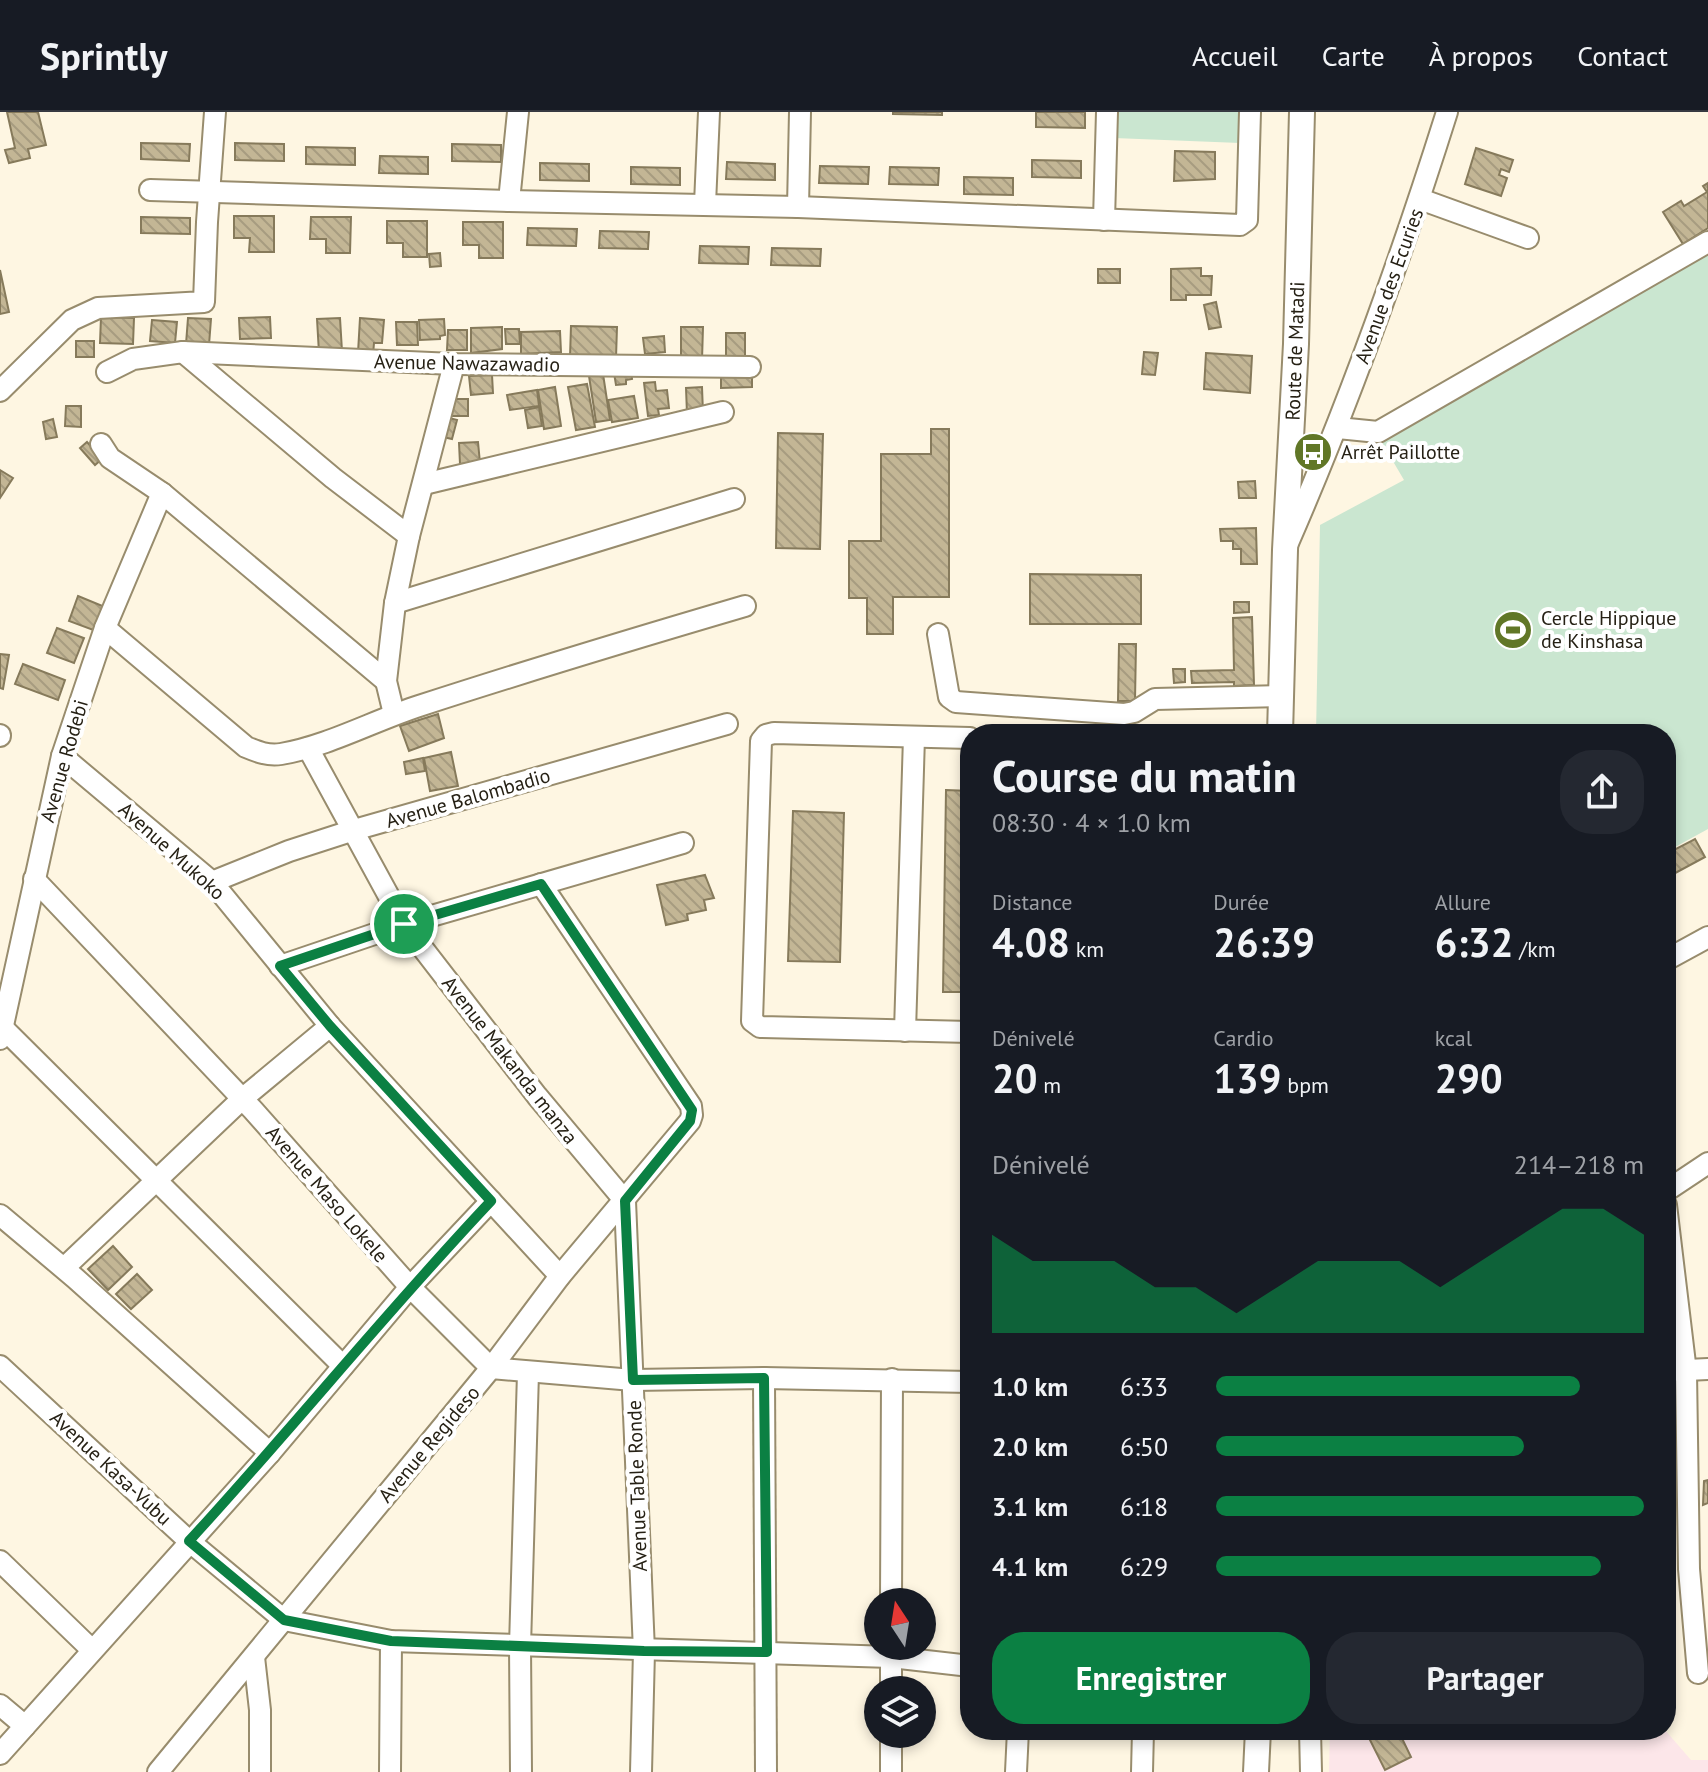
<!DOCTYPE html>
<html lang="fr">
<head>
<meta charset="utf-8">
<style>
  body { margin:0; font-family:"PT Sans",sans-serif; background:#242831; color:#f1f3f6; height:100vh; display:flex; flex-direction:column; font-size:30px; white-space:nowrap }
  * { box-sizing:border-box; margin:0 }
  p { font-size:26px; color:#9ea1a6 }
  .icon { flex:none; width:44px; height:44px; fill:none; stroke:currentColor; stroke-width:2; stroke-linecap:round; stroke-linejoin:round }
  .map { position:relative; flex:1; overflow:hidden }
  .drawer { position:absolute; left:960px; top:612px; width:716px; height:1016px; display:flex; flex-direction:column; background:#171b24; border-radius:32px; box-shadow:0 4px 12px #0003 }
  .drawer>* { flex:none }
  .needle { width:52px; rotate:348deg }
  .tools { position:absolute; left:864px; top:1476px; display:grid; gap:16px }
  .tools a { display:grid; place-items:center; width:72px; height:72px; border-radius:50%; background:#171b24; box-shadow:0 4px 12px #0003; font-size:40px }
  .pin { position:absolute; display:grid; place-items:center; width:68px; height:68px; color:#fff; margin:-34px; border:4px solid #fff; border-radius:50%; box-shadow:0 2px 8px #0007 }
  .round { display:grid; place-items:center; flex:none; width:84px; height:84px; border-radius:32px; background:#242831 }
  .summary { display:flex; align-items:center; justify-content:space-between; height:136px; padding:0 32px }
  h1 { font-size:44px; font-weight:800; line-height:60px }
  .figures { display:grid; grid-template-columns:repeat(3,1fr); gap:12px; height:136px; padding:8px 32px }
  .figures div { display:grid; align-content:center }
  .figures b { font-size:40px; font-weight:800 }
  .figures small { font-size:22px; font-weight:400 }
  .figures p { font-size:22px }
  .chart { height:224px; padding:16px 32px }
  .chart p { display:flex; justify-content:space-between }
  .chart svg { width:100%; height:144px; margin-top:8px; fill:#0b8043; opacity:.7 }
  .button { display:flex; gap:16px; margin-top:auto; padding:16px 32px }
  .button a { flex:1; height:92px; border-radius:32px; background:#0b8043; color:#fff; font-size:32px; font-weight:800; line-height:92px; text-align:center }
  .button a+a { background:#242831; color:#f1f3f6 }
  ul { padding:0 32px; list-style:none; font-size:26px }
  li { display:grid; grid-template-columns:128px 96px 1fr; align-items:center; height:60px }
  li i { height:20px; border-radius:10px; background:#0b8043 }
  header { display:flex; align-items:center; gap:48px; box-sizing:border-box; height:112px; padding:0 40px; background:#171b24; border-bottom:2px solid #363941 }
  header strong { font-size:38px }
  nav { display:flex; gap:44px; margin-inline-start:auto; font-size:28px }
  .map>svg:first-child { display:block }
  .education { fill:#fce6e9 }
  .garden { fill:#cae6d0 }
  .building { fill:url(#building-back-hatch); stroke:#867a5b; stroke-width:2 }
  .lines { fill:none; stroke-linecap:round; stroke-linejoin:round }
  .minor-casing { stroke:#988c6d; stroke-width:24 }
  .major-casing { stroke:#988c6d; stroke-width:28 }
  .minor { stroke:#fff; stroke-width:20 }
  .major { stroke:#fff; stroke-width:24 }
  .route-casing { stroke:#fff; stroke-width:16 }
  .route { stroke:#0b8043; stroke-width:10 }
  .labels { text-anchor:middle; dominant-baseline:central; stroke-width:8; stroke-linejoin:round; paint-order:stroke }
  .street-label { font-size:20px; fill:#262115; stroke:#fff }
  .poi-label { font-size:20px; fill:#262115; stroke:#fff; text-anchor:start }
</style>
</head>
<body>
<header>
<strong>Sprintly</strong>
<nav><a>Accueil</a><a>Carte</a><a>À propos</a><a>Contact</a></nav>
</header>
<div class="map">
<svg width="1708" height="1660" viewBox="0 0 1708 1660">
  <defs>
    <pattern id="building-back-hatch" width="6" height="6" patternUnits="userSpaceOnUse" patternTransform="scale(2)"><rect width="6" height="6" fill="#c3b695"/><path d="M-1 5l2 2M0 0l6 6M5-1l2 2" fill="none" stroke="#a79c80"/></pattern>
  </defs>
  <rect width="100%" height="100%" fill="#fef6e2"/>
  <path class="education" d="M 1330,1618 L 1665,1618 L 1691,1648 L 1708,1648 L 1708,1660 L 1329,1660 Z"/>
  <g class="garden">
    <path d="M 1115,0 L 1241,0 L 1240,31 L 1114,26 Z"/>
    <path d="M 1708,140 L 1708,717 L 1666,740 L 1666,622 L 1316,622 L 1320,413 L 1404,368 L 1381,329 Z"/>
  </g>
  <g class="building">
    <path d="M 7,0 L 38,0 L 46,33 L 28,37 L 30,46 L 9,51 L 5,38 L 15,36 Z"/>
    <path d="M 893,0 L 942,0 L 942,3 L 893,2 Z"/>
    <path d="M 1036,0 L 1085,0 L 1085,16 L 1036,15 Z"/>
    <path d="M 141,31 L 190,32 L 189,49 L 141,47 Z"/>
    <path d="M 235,31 L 284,32 L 284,49 L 235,48 Z"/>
    <path d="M 452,32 L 501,33 L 501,50 L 452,49 Z"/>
    <path d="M 306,35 L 355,36 L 355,53 L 306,52 Z"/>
    <path d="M 1476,36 L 1513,48 L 1509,60 L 1501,57 L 1499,63 L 1507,66 L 1501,84 L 1465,72 Z"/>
    <path d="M 1175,39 L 1215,40 L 1215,67 L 1174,69 Z"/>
    <path d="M 380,44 L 428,45 L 428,62 L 379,61 Z"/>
    <path d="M 1032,48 L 1081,49 L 1081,66 L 1032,65 Z"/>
    <path d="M 727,50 L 775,52 L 775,68 L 726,67 Z"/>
    <path d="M 540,51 L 589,52 L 589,69 L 540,68 Z"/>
    <path d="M 820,54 L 869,55 L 868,72 L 819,71 Z"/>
    <path d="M 631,55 L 680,56 L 680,73 L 631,72 Z"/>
    <path d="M 890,55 L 939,56 L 938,73 L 889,72 Z"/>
    <path d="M 964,65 L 1013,66 L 1013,83 L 964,82 Z"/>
    <path d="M 1708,71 L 1708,116 L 1683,132 L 1663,100 L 1681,89 L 1684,94 L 1707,80 L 1703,74 Z"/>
    <path d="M 234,104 L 274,104 L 274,140 L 249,140 L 250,126 L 234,126 Z"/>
    <path d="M 141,105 L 190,106 L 190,122 L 141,121 Z"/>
    <path d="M 311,105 L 351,105 L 350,141 L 326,141 L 326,127 L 310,127 Z"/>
    <path d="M 387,109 L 427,109 L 427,145 L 403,145 L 403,131 L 387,131 Z"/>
    <path d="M 463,110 L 503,110 L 503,146 L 479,146 L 479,133 L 463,133 Z"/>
    <path d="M 528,116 L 577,117 L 576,134 L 527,133 Z"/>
    <path d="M 600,119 L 649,120 L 648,137 L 599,136 Z"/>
    <path d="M 700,134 L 749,135 L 748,152 L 699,151 Z"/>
    <path d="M 772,136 L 821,137 L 820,154 L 771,153 Z"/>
    <path d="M 440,141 L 441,154 L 430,155 L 429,142 Z"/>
    <path d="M 1201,156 L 1201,164 L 1212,164 L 1211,183 L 1186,183 L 1186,188 L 1171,188 L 1171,157 Z"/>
    <rect x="1098" y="157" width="22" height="14"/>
    <path d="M 0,158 L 9,200 L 0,202 Z"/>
    <path d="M 1216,190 L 1221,215 L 1209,217 L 1204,193 Z"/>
    <path d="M 101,205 L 134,206 L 133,232 L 100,231 Z"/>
    <path d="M 270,205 L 271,226 L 240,227 L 239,206 Z"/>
    <path d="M 188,206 L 211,207 L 209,233 L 186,232 Z"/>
    <path d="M 340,206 L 342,239 L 319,241 L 317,207 Z"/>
    <path d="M 360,206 L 384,208 L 382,231 L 374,231 L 373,243 L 358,241 Z"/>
    <path d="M 444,207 L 445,223 L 440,224 L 440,227 L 420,228 L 419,208 Z"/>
    <path d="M 152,208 L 177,210 L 175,231 L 150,229 Z"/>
    <path d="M 396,210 L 417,210 L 418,233 L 397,233 Z"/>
    <path d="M 571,214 L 617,215 L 616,246 L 570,245 Z"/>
    <path d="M 502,215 L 502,237 L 471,241 L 471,216 Z"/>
    <path d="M 681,215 L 703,215 L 702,248 L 681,248 Z"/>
    <path d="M 505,217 L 519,217 L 520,232 L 506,232 Z"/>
    <path d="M 448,218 L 467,218 L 467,238 L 447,238 Z"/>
    <path d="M 560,219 L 561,240 L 521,242 L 521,220 Z"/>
    <rect x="726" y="221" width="19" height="25"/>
    <path d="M 664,224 L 665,240 L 645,242 L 643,226 Z"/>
    <rect x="76" y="229" width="18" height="16"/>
    <path d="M 1144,240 L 1158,241 L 1155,263 L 1142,262 Z"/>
    <path d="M 1206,241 L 1252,244 L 1250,281 L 1204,277 Z"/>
    <path d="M 631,258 L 632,267 L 626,268 L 626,272 L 616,273 L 614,261 Z"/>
    <path d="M 752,261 L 752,275 L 721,276 L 721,262 Z"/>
    <path d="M 603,262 L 610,308 L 596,310 L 589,264 Z"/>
    <path d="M 492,263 L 493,281 L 471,283 L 469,264 Z"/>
    <path d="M 655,270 L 656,279 L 667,278 L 669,296 L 658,297 L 659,303 L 648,304 L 644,271 Z"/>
    <path d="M 587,272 L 595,315 L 576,318 L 568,275 Z"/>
    <path d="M 555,275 L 561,314 L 544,317 L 538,278 Z"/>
    <path d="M 702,275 L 703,301 L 687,302 L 686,276 Z"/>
    <path d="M 537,278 L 539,294 L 510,298 L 507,283 Z"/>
    <path d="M 634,284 L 638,306 L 612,310 L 608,288 Z"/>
    <rect x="452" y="287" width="16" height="17"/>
    <path d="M 66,294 L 81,294 L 81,315 L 65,314 Z"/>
    <path d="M 539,295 L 542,314 L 528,316 L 525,298 Z"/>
    <path d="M 449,306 L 457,308 L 452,327 L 443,325 Z"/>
    <path d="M 53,307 L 57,325 L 46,327 L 43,310 Z"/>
    <path d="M 931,317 L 949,317 L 949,485 L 893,485 L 893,522 L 867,522 L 867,486 L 849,486 L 849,429 L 881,429 L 881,342 L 931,342 Z"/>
    <path d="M 778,321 L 823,322 L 820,437 L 776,436 Z"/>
    <path d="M 87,330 L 102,347 L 95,353 L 80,336 Z"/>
    <path d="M 478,330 L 480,351 L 460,352 L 459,331 Z"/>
    <path d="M 0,358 L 13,366 L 0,386 Z"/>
    <path d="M 1255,369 L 1256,386 L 1239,386 L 1238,370 Z"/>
    <path d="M 1256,416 L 1257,452 L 1241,452 L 1241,437 L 1233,437 L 1233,429 L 1221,429 L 1220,417 Z"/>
    <path d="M 1030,462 L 1141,463 L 1141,512 L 1030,512 Z"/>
    <path d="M 78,484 L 105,495 L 96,519 L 69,509 Z"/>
    <path d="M 1234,490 L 1249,490 L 1249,500 L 1234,501 Z"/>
    <path d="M 1252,505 L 1254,573 L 1234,574 L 1234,570 L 1192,571 L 1191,559 L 1234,558 L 1233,506 Z"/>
    <path d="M 57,516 L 84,526 L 74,551 L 47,541 Z"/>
    <path d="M 1119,532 L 1136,532 L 1135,589 L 1118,589 Z"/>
    <path d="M 0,542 L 9,543 L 3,577 L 0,576 Z"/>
    <path d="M 23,552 L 65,568 L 58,588 L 15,572 Z"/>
    <path d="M 1173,557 L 1185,557 L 1185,570 L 1174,571 Z"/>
    <path d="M 438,602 L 444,626 L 409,639 L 400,614 Z"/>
    <path d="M 451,640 L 458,674 L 430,679 L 424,646 Z"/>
    <path d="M 423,646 L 425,659 L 406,662 L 404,650 Z"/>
    <path d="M 946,678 L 970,679 L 970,880 L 943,880 Z"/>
    <path d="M 793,699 L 844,701 L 840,850 L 788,849 Z"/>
    <path d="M 1695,727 L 1705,745 L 1666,766 L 1666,742 Z"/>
    <path d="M 705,763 L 714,786 L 704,788 L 706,798 L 687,802 L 688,808 L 666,813 L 657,773 Z"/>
    <path d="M 113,1134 L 132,1155 L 108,1178 L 88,1157 Z"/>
    <path d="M 137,1162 L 152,1178 L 131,1197 L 116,1182 Z"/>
    <path d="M 1708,1368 L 1708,1391 L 1703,1393 L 1704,1369 Z"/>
    <path d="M 1365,1618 L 1398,1618 L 1411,1645 L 1385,1658 Z"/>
  </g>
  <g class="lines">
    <g class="minor-casing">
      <g id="minor">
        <path d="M 150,78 L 509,89 L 798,95 L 1240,113 L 1247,108 L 1250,0"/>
        <path d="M 1420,87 L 1528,126"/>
        <path d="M 509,89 L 518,0"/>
        <path d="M 705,92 L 709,0"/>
        <path d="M 798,95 L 800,0"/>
        <path d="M 1104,108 L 1107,0"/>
        <path d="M 183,240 L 333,366 L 409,424"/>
        <path d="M 107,260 L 133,247 L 183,240 L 454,252 L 750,255"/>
        <path d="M 0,279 L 72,208 L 98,196 L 204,190 L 207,110 L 215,0"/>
        <path d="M 1338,316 L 1378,320 L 1708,130"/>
        <path d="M 101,332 L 110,346 L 162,381 L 386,569"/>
        <path d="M 424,372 L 723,300"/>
        <path d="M 1288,431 C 1349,291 1401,146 1447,0"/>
        <path d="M 395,491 L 734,387"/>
        <path d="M 105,516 L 246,635 C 258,640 268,644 281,642 C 328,634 373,609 419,594 C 527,559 636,526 745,494"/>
        <path d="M 938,522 L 949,585 L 956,590 L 1124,602 L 1134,600 L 1155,587 L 1281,584"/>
        <path d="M 394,602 L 386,569 L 395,491 L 409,424 L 454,252"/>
        <path d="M 0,623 L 0,624"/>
        <path d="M 970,626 L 774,621 L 766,623 L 761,629 L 752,909 L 760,915 L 970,920"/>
        <path d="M 308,636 L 404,812 L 537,984 L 625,1089 L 644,1539 L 641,1660"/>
        <path d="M 62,644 L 212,770 L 330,914 L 560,1164"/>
        <path d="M 34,767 L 253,998 L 410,1175 L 491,1256 L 633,1268 L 764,1266 L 970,1270"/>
        <path d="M 212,770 L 289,739 L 354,718 L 727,612"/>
        <path d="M 1666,848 L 1708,825"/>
        <path d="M 280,854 L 404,812 L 683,731"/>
        <path d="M 3,916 L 343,1254"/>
        <path d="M 905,919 L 914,625"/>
        <path d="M 0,927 L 62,644 L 105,516 L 162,381"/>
        <path d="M 1666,1079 L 1708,1051"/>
        <path d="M 1666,1093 L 1686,1260 L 1689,1457 L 1698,1561"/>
        <path d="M 0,1103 L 75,1166 L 270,1341"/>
        <path d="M 64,1156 L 242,987 L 330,914"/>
        <path d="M 0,1254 L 189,1429 L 284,1508 L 391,1529 L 891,1545 L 970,1554"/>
        <path d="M 1666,1259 L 1708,1257"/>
        <path d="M 764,1266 L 766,1660"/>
        <path d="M 0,1449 L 92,1538"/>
        <path d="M 891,1490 L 892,1267"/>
        <path d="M 254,1545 L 260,1598 L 260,1660"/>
        <path d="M 891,1578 L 891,1534"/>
        <path d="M 0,1593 L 25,1614"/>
        <path d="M 1310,1618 L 1311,1660"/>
        <path d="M 0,1642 L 270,1341 L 410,1175 L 491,1089"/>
        <path d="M 158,1660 L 491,1256 L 560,1164 L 690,1009 L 692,1003 L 691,994 L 541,772"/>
        <path d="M 390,1660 L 391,1529"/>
        <path d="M 521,1660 L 520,1534 L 528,1261"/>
        <path d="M 891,1660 L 891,1622"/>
        <path d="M 1016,1660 L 1018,1618"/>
        <path d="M 1142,1660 L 1143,1618"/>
      </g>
    </g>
    <g class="major-casing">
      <g id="major">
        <path d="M 1280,622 L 1285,438 L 1296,232 L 1302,0"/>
        <path d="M 1256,1660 L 1258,1618"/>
      </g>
    </g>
    <use href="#minor" class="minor"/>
    <use href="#major" class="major"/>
  </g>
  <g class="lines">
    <g class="route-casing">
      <path id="route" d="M 541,772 L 692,998 L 690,1009 L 625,1089 L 633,1268 L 764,1266 L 767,1540 L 644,1539 L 391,1529 L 284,1508 L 189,1429 C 292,1317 387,1199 491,1089 L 330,914 L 280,854 L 404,812 Z"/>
    </g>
    <use href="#route" class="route"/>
  </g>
  <defs>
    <g id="bus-disc" transform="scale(2)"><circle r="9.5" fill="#617727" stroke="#fff"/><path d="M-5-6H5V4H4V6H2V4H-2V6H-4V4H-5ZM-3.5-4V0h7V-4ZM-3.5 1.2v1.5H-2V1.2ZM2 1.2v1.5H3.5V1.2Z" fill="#fff"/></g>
    <g id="stadium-disc" transform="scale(2)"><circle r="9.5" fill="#617727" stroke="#fff"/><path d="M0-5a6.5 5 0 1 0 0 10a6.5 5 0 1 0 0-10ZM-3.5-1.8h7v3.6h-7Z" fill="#fff"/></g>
  </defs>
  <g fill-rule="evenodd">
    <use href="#bus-disc" x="1313" y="340"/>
    <use href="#stadium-disc" x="1513" y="518"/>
  </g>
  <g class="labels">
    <g class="street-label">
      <text transform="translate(1389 174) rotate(-70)">Avenue des Ecuries</text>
      <text transform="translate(1295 239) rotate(-88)">Route de Matadi</text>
      <text transform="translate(467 251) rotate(1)">Avenue Nawazawadio</text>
      <text transform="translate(64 649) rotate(-74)">Avenue Rodebi</text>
      <text transform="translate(468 686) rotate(-16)">Avenue Balombadio</text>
      <text transform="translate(172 739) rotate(42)">Avenue Mukoko</text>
      <text transform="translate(510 948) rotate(52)">Avenue Makanda manza</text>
      <text transform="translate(327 1082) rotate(49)">Avenue Maso Lokele</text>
      <text transform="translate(429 1332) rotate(-50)">Avenue Regideso</text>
      <text transform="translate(111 1356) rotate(43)">Avenue Kasa-Vubu</text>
      <text transform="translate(637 1374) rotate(-92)">Avenue Table Ronde</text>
    </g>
    <g class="poi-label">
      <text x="1341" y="340">Arrêt Paillotte</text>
      <text x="1541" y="506">Cercle Hippique<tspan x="1541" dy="23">de Kinshasa</tspan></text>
    </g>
  </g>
</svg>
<div class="tools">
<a><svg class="needle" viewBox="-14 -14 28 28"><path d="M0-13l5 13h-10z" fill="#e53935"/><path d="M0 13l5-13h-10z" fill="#9ea1a6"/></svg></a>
<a><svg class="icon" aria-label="layers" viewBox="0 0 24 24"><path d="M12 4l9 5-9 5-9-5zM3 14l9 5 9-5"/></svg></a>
</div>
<div class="pin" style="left:404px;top:812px;background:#1e9e55"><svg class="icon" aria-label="arrive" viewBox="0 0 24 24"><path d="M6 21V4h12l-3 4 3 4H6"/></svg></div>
<section class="drawer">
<div class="summary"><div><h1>Course du matin</h1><p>08:30 · 4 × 1.0 km</p></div><a class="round"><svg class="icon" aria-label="share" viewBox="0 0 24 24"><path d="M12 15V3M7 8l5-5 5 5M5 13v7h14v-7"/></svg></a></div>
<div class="figures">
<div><p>Distance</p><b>4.08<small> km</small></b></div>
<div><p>Durée</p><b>26:39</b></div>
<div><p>Allure</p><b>6:32<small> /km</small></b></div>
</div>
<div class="figures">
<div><p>Dénivelé</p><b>20<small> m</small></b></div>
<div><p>Cardio</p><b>139<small> bpm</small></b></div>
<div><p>kcal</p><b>290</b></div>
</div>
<div class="chart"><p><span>Dénivelé</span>214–218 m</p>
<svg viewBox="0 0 160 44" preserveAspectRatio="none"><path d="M0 44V14L10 22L20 22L30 22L40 30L50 30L60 38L70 30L80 22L90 22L100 22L110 30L120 22L130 14L140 6L150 6L160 14V44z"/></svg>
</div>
<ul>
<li><b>1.0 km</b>6:33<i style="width:85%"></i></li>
<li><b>2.0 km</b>6:50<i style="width:72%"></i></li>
<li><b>3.1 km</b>6:18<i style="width:100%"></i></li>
<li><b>4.1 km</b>6:29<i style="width:90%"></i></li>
</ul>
<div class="button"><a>Enregistrer</a><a>Partager</a></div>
</section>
</div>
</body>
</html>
